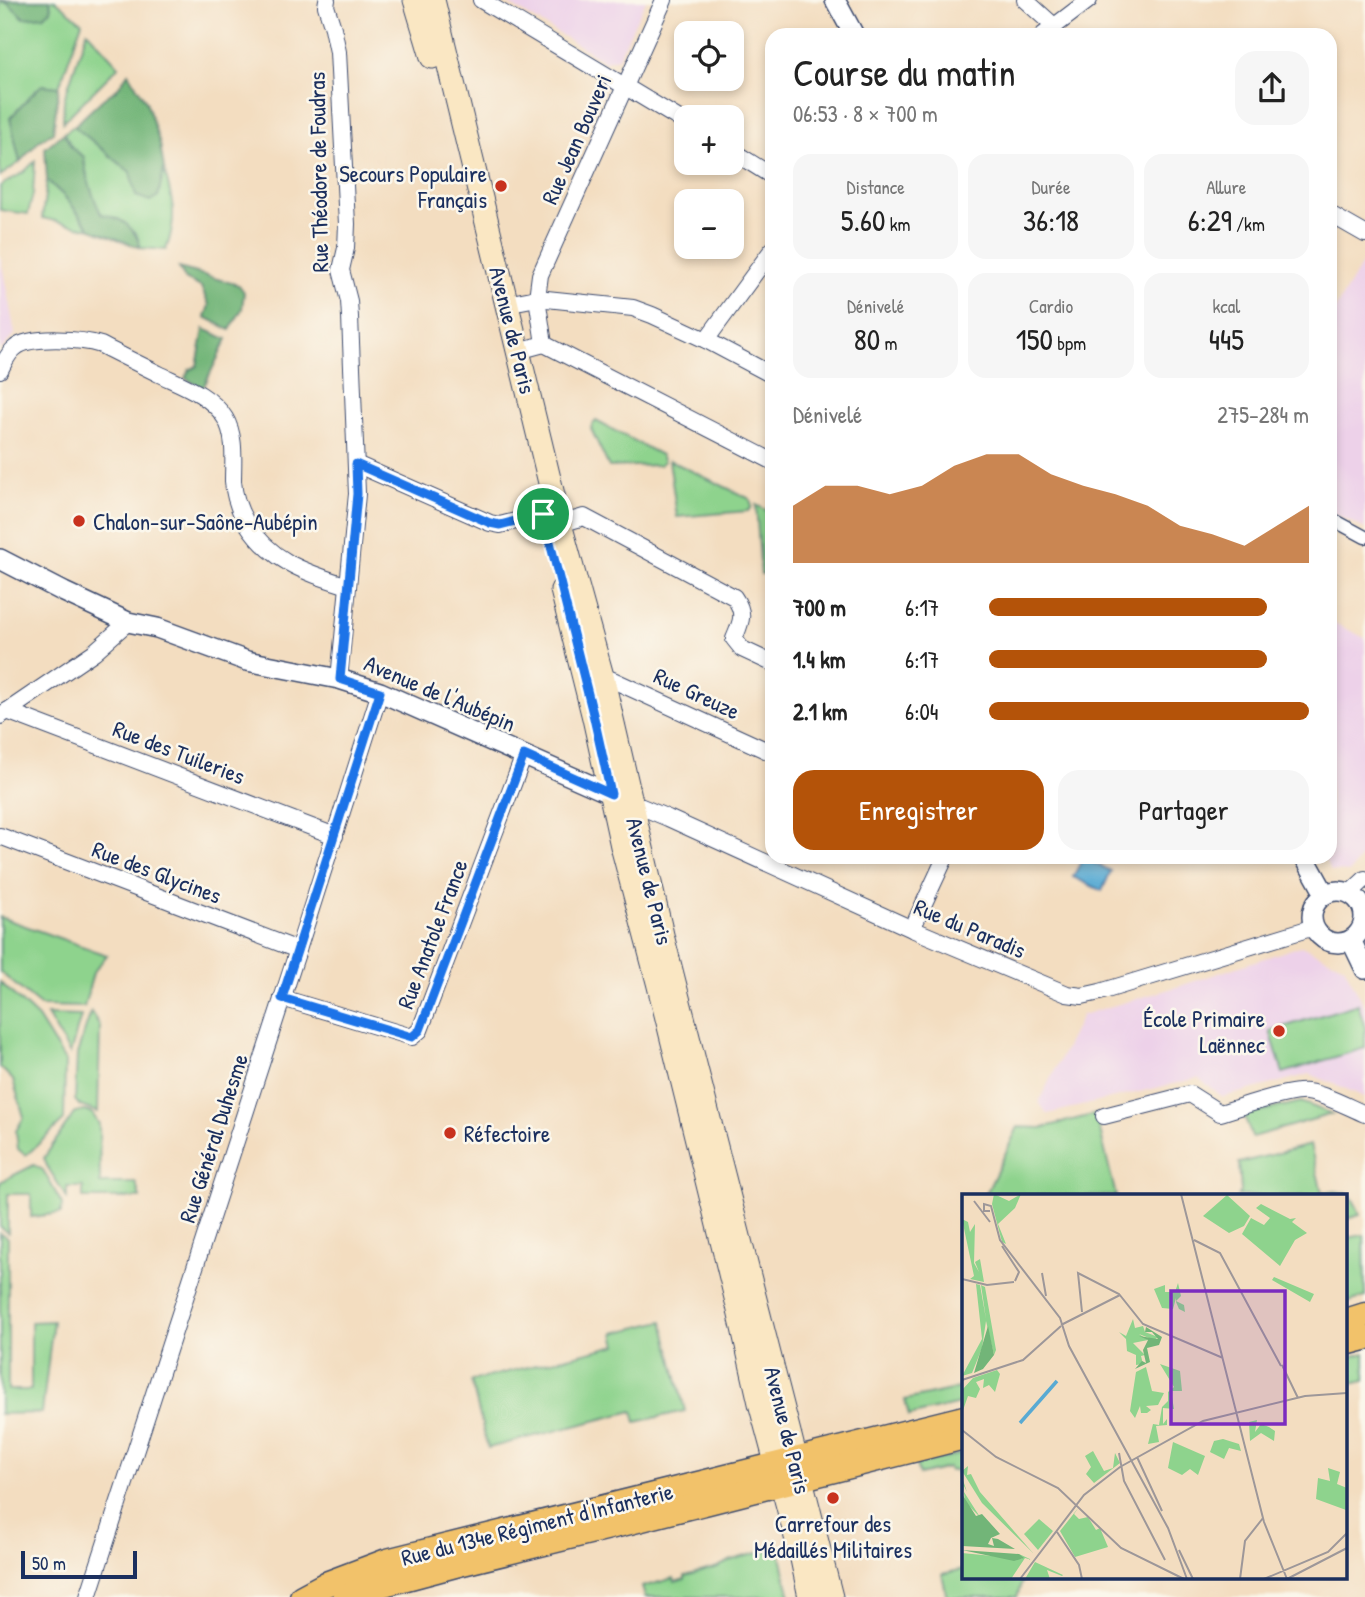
<!DOCTYPE html>
<html lang="fr">
<head>
<meta charset="utf-8">
<style>
  body { margin:0; font-family:"Patrick Hand",sans-serif; background:#f6f6f6; color:#222; height:100vh; display:flex; flex-direction:column; font-size:26px; white-space:nowrap }
  * { box-sizing:border-box; margin:0 }
  p { font-size:23px; color:#767676 }
  .icon { flex:none; width:38px; height:38px; fill:none; stroke:currentColor; stroke-width:2; stroke-linecap:round; stroke-linejoin:round }
  .map { position:relative; flex:1; overflow:hidden }
  .side { position:absolute; left:765px; top:28px; width:572px; height:836px; display:flex; flex-direction:column; background:#fff; border-radius:21px; box-shadow:0 4px 10px #0003 }
  .side>* { flex:none }
  .fabs { position:absolute; left:674px; top:21px; display:grid; gap:14px }
  .fabs a { display:grid; place-items:center; width:70px; height:70px; border-radius:14px; background:#fff; box-shadow:0 4px 10px #0003; font-size:35px }
  .scale { position:absolute; left:21px; bottom:18px; width:116px; box-sizing:border-box; padding-left:7px; border:4px solid #1b2f5e; border-top:0; font-size:19px; line-height:24px; white-space:nowrap; color:#1b2f5e; -webkit-text-stroke:5px #fbf7ec; paint-order:stroke }
  .pin { position:absolute; display:grid; place-items:center; width:60px; height:60px; color:#fff; margin:-30px; border:4px solid #fff; border-radius:50%; box-shadow:0 2px 7px #0007 }
  .round { display:grid; place-items:center; flex:none; width:74px; height:74px; border-radius:21px; background:#f6f6f6 }
  .head { display:flex; align-items:center; justify-content:space-between; height:119px; padding:0 28px }
  h1 { font-size:38px; font-weight:600; line-height:52px }
  .figures { display:grid; grid-template-columns:repeat(3,1fr); gap:10px; height:119px; padding:7px 28px }
  .figures div { display:grid; align-content:center; border-radius:18px; background:#f6f6f6; text-align:center }
  .figures b { font-size:30px; font-weight:600 }
  .figures small { font-size:19px; font-weight:400 }
  .figures p { font-size:19px }
  .chart { height:196px; padding:14px 28px }
  .chart p { display:flex; justify-content:space-between }
  .chart svg { width:100%; height:126px; margin-top:7px; fill:#b45309; opacity:.7 }
  .primary-button { display:flex; gap:14px; margin-top:auto; padding:14px 28px }
  .primary-button a { flex:1; height:80px; border-radius:21px; background:#b45309; color:#fff; font-size:28px; font-weight:600; line-height:80px; text-align:center }
  .primary-button a+a { background:#f6f6f6; color:#222 }
  ul { padding:0 28px; list-style:none; font-size:23px }
  li { display:grid; grid-template-columns:112px 84px 1fr; align-items:center; height:52px }
  li i { height:18px; border-radius:9px; background:#b45309 }
  .map>svg:first-child { display:block }
  .built { fill:#edd1e9 }
  .green { fill:#8ed38d; stroke:#548176; stroke-width:2 }
  .forest { fill:#72b578; stroke:#46726b; stroke-width:2 }
  .water { fill:#58aad3; stroke:#3a6c98; stroke-width:2 }
  .lines { fill:none; stroke-linecap:round; stroke-linejoin:round }
  .pedestrian-casing { stroke:#3b496d; stroke-width:15 }
  .minor-casing { stroke:#3b496d; stroke-width:18 }
  .tertiary-casing { stroke:#3b496d; stroke-width:22 }
  .secondary-casing { stroke:#3b496d; stroke-width:25 }
  .primary-casing { stroke:#3b496d; stroke-width:27 }
  .pedestrian { stroke:#fff; stroke-width:12 }
  .minor { stroke:#fff; stroke-width:16 }
  .tertiary { stroke:#fff; stroke-width:19 }
  .secondary { stroke:#fae7c3; stroke-width:23 }
  .primary { stroke:#f2c26a; stroke-width:24 }
  .route-casing { stroke:#fff; stroke-width:14 }
  .route { stroke:#1a73e8; stroke-width:9 }
  .poi-dot { fill:#c8321e; stroke:#fbf7ec; stroke-width:2.5 }
  .labels { text-anchor:middle; dominant-baseline:central; stroke-width:5; stroke-linejoin:round; paint-order:stroke }
  .street-label { font-size:23px; fill:#1b2f5e; stroke:#fbf7ec }
  .poi-label { font-size:23px; fill:#1b2f5e; stroke:#fbf7ec; text-anchor:end }
  .inset-river { fill:none; stroke:#58aad3; stroke-width:3.5 }
  .inset-road { fill:none; stroke:#9d9799; stroke-width:2 }
  .view { fill:#7b2cbf; fill-opacity:0.15; stroke:#7b2cbf; stroke-width:3.5 }
  .inset-edge { fill:none; stroke:#1b2f5e; stroke-width:3.5 }
</style>
</head>
<body>
<div class="map">
<svg width="1365" height="1597" viewBox="0 0 1365 1597">
  <rect width="100%" height="100%" fill="#fbf7ec"/>
  <filter id="ink" filterUnits="userSpaceOnUse"><feTurbulence type="fractalNoise" baseFrequency=".0143" numOctaves="2"/><feDisplacementMap in="SourceGraphic" scale="14" xChannelSelector="R" yChannelSelector="G"/><feConvolveMatrix kernelMatrix="1 2 1 2 8 2 1 2 1" color-interpolation-filters="sRGB"/></filter>
  <filter id="wash" filterUnits="userSpaceOnUse"><feTurbulence type="fractalNoise" baseFrequency=".00686" numOctaves="4" result="noise"/><feDisplacementMap in="SourceGraphic" scale="28" xChannelSelector="R" yChannelSelector="G"/><feGaussianBlur stdDeviation="1.57" result="paint"/><feColorMatrix in="noise" values="0 0 0 0 0 0 0 0 0 0 0 0 0 0 0 0 0 1.4 0 .05"/><feComposite in="paint" operator="in"/></filter>
  <g filter="url(#wash)">
    <rect width="100%" height="100%" fill="#f3ddc0"/>
    <g class="built">
      <path d="M 502,0 L 646,0 L 618,58 L 605,61 Z"/>
      <path d="M 0,255 L 15,334 L 0,351 Z"/>
      <path d="M 1365,258 L 1365,529 L 1330,511 L 1330,318 Z"/>
      <path d="M 1330,621 L 1365,638 L 1365,851 L 1350,872 L 1331,871 L 1324,858 L 1330,858 Z"/>
      <path d="M 1301,946 L 1344,966 L 1365,1007 L 1365,1097 L 1310,1074 L 1223,1097 L 1198,1078 L 1047,1114 L 1039,1102 L 1082,1015 L 1180,986 Z"/>
    </g>
    <g class="green">
      <path d="M 50,0 L 55,0 L 82,22 L 59,87 L 42,85 C 30,95 21,107 10,118 L 20,162 L 0,176 L 0,2 L 51,10 Z"/>
      <path d="M 87,31 L 119,66 L 63,122 L 64,99 Z"/>
      <path d="M 74,126 L 131,172 L 136,196 L 158,196 L 164,169 C 173,202 178,217 166,250 L 141,248 L 136,233 C 128,229 108,220 102,214 C 93,205 85,170 84,157 L 72,148 L 64,133 Z"/>
      <path d="M 35,161 L 33,194 L 28,214 L 0,210 L 0,186 L 24,172 Z"/>
      <path d="M 47,180 L 65,197 L 91,229 L 42,218 Z"/>
      <path d="M 596,421 L 661,455 L 664,461 L 660,465 L 609,467 L 591,429 L 592,425 Z"/>
      <path d="M 669,460 L 750,499 L 752,507 L 748,511 L 677,517 Z"/>
      <path d="M 756,505 L 772,513 L 772,574 L 761,574 Z"/>
      <path d="M 0,917 L 107,955 L 93,973 L 84,1007 L 41,1006 L 0,972 Z"/>
      <path d="M 0,982 L 38,1018 L 65,1061 L 64,1120 L 31,1151 L 25,1155 L 18,1149 L 16,1131 L 24,1117 L 13,1080 L 0,1067 Z"/>
      <path d="M 1358,1004 L 1365,1028 L 1365,1048 L 1283,1073 L 1270,1031 Z"/>
      <path d="M 91,1012 L 100,1026 L 98,1112 L 80,1106 L 75,1100 L 77,1054 Z"/>
      <path d="M 47,1015 L 81,1016 L 70,1054 Z"/>
      <path d="M 1301,1102 L 1332,1114 L 1252,1137 L 1244,1115 Z"/>
      <path d="M 85,1111 L 92,1113 L 99,1124 L 100,1183 L 136,1183 L 140,1198 L 83,1198 L 83,1187 L 67,1187 L 67,1198 L 47,1166 L 44,1158 L 75,1112 Z"/>
      <path d="M 1096,1114 L 1116,1196 L 985,1196 L 1018,1127 L 1041,1128 Z"/>
      <path d="M 1310,1145 L 1322,1192 C 1346,1190 1352,1191 1360,1215 L 1346,1219 L 1346,1196 L 1238,1196 L 1241,1191 L 1239,1163 Z"/>
      <path d="M 34,1165 L 43,1170 L 62,1204 L 61,1213 L 31,1217 L 31,1194 L 8,1194 L 8,1233 L 0,1227 L 0,1182 Z"/>
      <path d="M 0,1233 L 8,1238 L 8,1390 L 31,1390 L 31,1322 L 53,1321 L 42,1413 L 0,1414 Z"/>
      <path d="M 1364,1235 L 1365,1297 L 1346,1303 L 1346,1238 Z"/>
      <path d="M 663,1321 L 685,1411 L 636,1422 L 633,1411 L 488,1448 L 471,1381 L 617,1345 L 614,1333 Z"/>
      <path d="M 1365,1353 L 1365,1381 L 1346,1385 L 1346,1358 Z"/>
      <path d="M 964,1387 L 964,1403 L 909,1416 L 905,1400 Z"/>
      <path d="M 964,1453 L 964,1475 L 958,1476 L 956,1470 L 950,1471 L 948,1468 L 919,1475 L 916,1465 Z"/>
      <path d="M 779,1547 L 790,1597 L 645,1597 L 642,1587 L 674,1578 L 675,1582 L 685,1579 L 685,1576 L 718,1567 L 732,1560 Z"/>
      <path d="M 964,1569 L 964,1578 L 1023,1578 L 1017,1597 L 947,1597 L 942,1574 Z"/>
    </g>
    <g class="forest">
      <path d="M 0,0 L 50,0 L 51,10 L 44,16 L 24,18 L 6,1 L 0,2 Z"/>
      <path d="M 128,73 L 146,101 L 160,144 L 164,169 L 158,196 L 150,201 L 136,196 L 130,172 L 74,126 L 103,99 L 117,89 Z"/>
      <path d="M 42,85 L 59,87 L 53,132 L 39,141 L 20,162 L 10,118 C 21,107 30,95 42,85 Z"/>
      <path d="M 64,133 L 72,148 L 84,157 C 85,177 93,196 101,214 C 123,218 134,226 141,248 L 91,229 L 65,197 L 47,180 L 45,148 Z"/>
      <path d="M 179,268 L 239,285 L 244,292 L 242,309 L 230,330 L 205,317 L 209,305 L 201,287 L 185,279 Z"/>
      <path d="M 204,329 L 227,339 L 203,388 L 185,378 L 189,370 L 197,366 Z"/>
    </g>
    <path class="water" d="M 1083,858 L 1111,871 L 1102,891 L 1073,877 Z"/>
  </g>
  <g filter="url(#ink)">
    <g class="lines">
      <g class="pedestrian-casing">
        <path id="pedestrian" d="M 1330,518 L 1365,537"/>
      </g>
      <g class="minor-casing">
        <g id="minor">
          <path d="M 327,0 L 326,6 L 333,28 L 338,52 L 347,224 L 346,248 L 341,270 L 349,301 L 350,317 L 357,494 L 339,679"/>
          <path d="M 481,0 L 686,123"/>
          <path d="M 1025,0 L 1055,27"/>
          <path d="M 1043,35 L 1089,0"/>
          <path d="M 732,151 L 772,176"/>
          <path d="M 1330,214 L 1365,234"/>
          <path d="M 506,304 L 537,298 L 633,308 L 652,315 L 706,340 L 772,375"/>
          <path d="M 706,340 L 772,250"/>
          <path d="M 544,344 L 537,298 L 540,275 L 664,0"/>
          <path d="M 518,351 L 544,344 L 772,461"/>
          <path d="M 0,370 C 4,363 8,353 15,348 C 30,335 83,339 101,345 C 120,355 139,364 159,374 C 182,385 211,395 225,418 C 236,436 233,461 233,481 C 234,496 239,510 246,522 C 271,562 305,572 348,586"/>
          <path d="M 356,464 L 490,523 L 500,525 L 543,514"/>
          <path d="M 560,524 L 584,517 L 734,597 C 746,614 741,622 734,639 L 742,649 L 772,663"/>
          <path d="M 602,676 L 615,681 L 772,753"/>
          <path d="M 7,711 L 335,836"/>
          <path d="M 0,716 L 94,652 L 128,622"/>
          <path d="M 625,800 L 668,818 L 912,929 L 1067,994 L 1082,996 L 1100,992 L 1314,927"/>
          <path d="M 0,836 L 298,950"/>
          <path d="M 1350,893 L 1365,879"/>
          <path d="M 912,929 L 945,858"/>
          <path d="M 282,998 L 412,1037 L 420,1030 L 524,755"/>
          <path d="M 1104,1116 L 1190,1094 L 1220,1113 C 1241,1107 1288,1090 1307,1092 C 1325,1094 1348,1107 1365,1114"/>
          <path d="M 88,1597 L 298,950 L 380,692"/>
        </g>
      </g>
      <g class="tertiary-casing">
        <g id="tertiary">
          <path d="M 835,0 L 854,35"/>
          <path d="M 0,559 L 64,592 L 128,622 L 157,628 L 247,661 L 339,679 L 380,692 L 620,798"/>
          <path d="M 1305,858 L 1325,894"/>
          <circle cx="1338" cy="917" r="26"/>
          <path d="M 1351,940 L 1365,969"/>
        </g>
      </g>
      <g class="secondary-casing">
        <g id="secondary">
          <path d="M 415,0 L 432,57"/>
          <path d="M 433,0 L 560,524 L 602,676 L 663,939 L 831,1597"/>
          <path d="M 562,590 L 594,718 L 622,846 L 658,982 L 738,1306 L 760,1403 L 802,1559 L 810,1597"/>
        </g>
      </g>
      <g class="primary-casing">
        <g id="primary">
          <path d="M 1346,1321 L 1365,1315"/>
          <path d="M 1346,1343 L 1365,1338"/>
          <path d="M 302,1597 L 326,1584 L 387,1561 L 964,1418"/>
          <path d="M 345,1597 L 362,1590 L 463,1563 L 626,1523 L 964,1437"/>
        </g>
      </g>
      <use href="#pedestrian" class="pedestrian"/>
      <use href="#minor" class="minor"/>
      <use href="#tertiary" class="tertiary"/>
      <use href="#secondary" class="secondary"/>
      <use href="#primary" class="primary"/>
    </g>
  </g>
  <g class="lines" filter="url(#ink)">
    <g class="route-casing">
      <path id="route" d="M 356,464 L 490,523 L 500,525 L 543,514 L 594,718 L 611,794 L 524,755 L 420,1030 L 412,1037 L 282,998 L 380,692 L 340,679 L 357,494 Z"/>
    </g>
    <use href="#route" class="route"/>
  </g>
  <g class="poi-dot">
    <circle cx="501" cy="186" r="7"/>
    <circle cx="79" cy="521" r="7"/>
    <circle cx="1279" cy="1031" r="7"/>
    <circle cx="450" cy="1133" r="7"/>
    <circle cx="833" cy="1498" r="7"/>
  </g>
  <g class="labels">
    <g class="street-label">
      <text transform="translate(576 139) rotate(-66)">Rue Jean Bouveri</text>
      <text transform="translate(318 172) rotate(-91)">Rue Théodore de Foudras</text>
      <text transform="translate(513 330) rotate(76)">Avenue de Paris</text>
      <text transform="translate(440 693) rotate(23)">Avenue de l'Aubépin</text>
      <text transform="translate(697 693) rotate(25)">Rue Greuze</text>
      <text transform="translate(179 752) rotate(21)">Rue des Tuileries</text>
      <text transform="translate(157 872) rotate(21)">Rue des Glycines</text>
      <text transform="translate(650 881) rotate(76)">Avenue de Paris</text>
      <text transform="translate(970 928) rotate(23)">Rue du Paradis</text>
      <text transform="translate(432 934) rotate(-69)">Rue Anatole France</text>
      <text transform="translate(213 1138) rotate(-72)">Rue Général Duhesme</text>
      <text transform="translate(788 1430) rotate(76)">Avenue de Paris</text>
      <text transform="translate(537 1524) rotate(-14)">Rue du 134e Régiment d'Infanterie</text>
    </g>
    <g class="poi-label">
      <text x="487" y="173">Secours Populaire<tspan x="487" dy="26">Français</tspan></text>
      <text x="93" y="521" text-anchor="start">Chalon-sur-Saône-Aubépin</text>
      <text x="1265" y="1018">École Primaire<tspan x="1265" dy="26">Laënnec</tspan></text>
      <text x="464" y="1133" text-anchor="start">Réfectoire</text>
      <text x="833" y="1523" text-anchor="middle">Carrefour des<tspan x="833" dy="26">Médaillés Militaires</tspan></text>
    </g>
  </g>
  <g transform="translate(962 1194)">
    <rect width="385" height="385" fill="#f3ddc0"/>
    <path d="M 32,0 L 47,7 L 59,0 L 53,14 L 36,30 L 44,50 L 40,48 L 30,10 ZM 265,1 L 288,22 L 282,32 L 267,39 L 241,22 ZM 299,10 L 328,25 L 334,24 L 330,28 L 345,39 L 333,46 L 318,72 L 280,40 L 289,24 L 302,31 L 308,24 L 294,14 ZM 0,25 L 6,28 L 8,38 L 13,30 L 12,69 L 17,78 L 13,68 L 18,65 L 22,88 L 8,85 L 12,82 ZM 312,83 L 352,100 L 348,108 L 310,86 ZM 216,89 L 219,102 L 214,107 L 222,111 L 223,118 L 217,115 L 214,108 L 214,104 L 211,115 L 200,114 L 192,95 L 203,91 L 203,98 L 213,98 ZM 14,90 L 18,91 L 24,125 L 19,91 L 23,93 L 34,156 L 32,161 L 24,127 L 20,154 L 10,179 L 0,182 L 20,145 ZM 171,125 L 173,134 L 181,132 L 183,138 L 196,143 L 192,146 L 177,140 L 186,146 L 171,149 L 183,161 L 179,162 L 181,170 L 174,171 L 174,161 L 165,157 L 164,145 L 157,138 L 164,142 ZM 198,170 L 218,177 L 220,197 L 209,197 L 212,215 L 201,214 L 201,230 L 205,225 L 205,231 L 194,232 L 197,248 L 186,250 L 191,230 L 197,231 L 200,213 L 206,207 L 206,198 L 212,193 ZM 184,173 L 190,197 L 202,199 L 196,211 L 184,212 L 189,216 L 185,219 L 179,219 L 178,212 L 173,224 L 168,217 L 174,178 ZM 35,176 L 38,180 L 33,198 L 27,191 L 21,194 L 22,185 L 14,188 L 18,195 L 14,204 L 6,202 L 0,219 L 0,196 L 11,184 ZM 295,226 L 293,238 L 299,230 L 307,233 L 313,237 L 312,247 L 299,239 L 288,247 L 287,228 ZM 261,245 L 277,250 L 279,257 L 267,254 L 262,265 L 248,258 L 252,247 ZM 211,248 L 243,262 L 236,281 L 228,275 L 220,281 L 206,274 ZM 131,257 L 142,277 L 151,274 L 153,259 L 158,269 L 132,289 L 124,280 L 129,273 L 123,262 ZM 6,272 L 5,281 L 9,280 L 18,298 L 71,359 L 20,309 L 0,277 ZM 366,274 L 378,278 L 375,290 L 385,294 L 385,324 L 384,316 L 354,305 L 356,284 L 368,287 ZM 0,283 L 5,298 L 36,334 L 5,298 L 2,292 L 2,298 L 18,323 L 3,308 ZM 117,313 L 112,320 L 117,325 L 126,323 L 134,336 L 138,334 L 146,353 L 113,363 L 98,337 ZM 77,325 L 91,337 L 76,356 L 62,340 ZM 0,359 L 60,365 L 57,360 L 70,366 L 63,364 L 49,385 L 0,385 ZM 73,368 L 101,381 L 100,382 L 85,376 L 88,385 L 63,385 Z" fill="#8ed38d"/>
    <path d="M 26,132 L 32,161 L 21,175 L 12,179 ZM 184,133 L 200,143 L 197,151 L 185,154 L 188,168 L 173,175 L 180,167 L 184,169 L 181,156 L 186,146 L 177,142 L 196,145 L 190,138 L 183,138 ZM 0,300 L 14,322 L 20,320 L 38,340 L 29,344 L 26,350 L 32,352 L 30,344 L 36,345 L 53,355 L 0,352 ZM 0,356 L 57,360 L 62,364 L 52,367 Z" fill="#72b578"/>
    <path class="inset-river" d="M 58,229 L 95,187"/>
    <path class="inset-road" d="M 219,0 L 302,328 L 325,385M 12,7 L 28,28M 28,17 L 22,17 L 22,10 L 29,12 L 38,46 L 98,124 L 107,152 L 206,334 L 225,385M 232,46 L 258,59 L 319,172M 40,52 L 57,78 L 53,87M 80,79 L 84,102M 0,85 L 25,91 L 52,88M 120,118 L 116,79 L 157,100 L 181,130 L 261,164M 99,131 L 158,101M 320,171 L 336,204M 0,186 L 61,166 L 99,132M 0,236 L 34,263 L 96,294 L 159,354 L 222,385M 157,259 L 162,287 L 203,366M 175,263 L 200,317M 95,338 L 117,371 L 120,385M 217,356 L 231,385M 58,385 L 122,301 L 158,273 L 241,227 L 343,202 L 385,199M 278,385 L 283,347 L 301,324M 302,385 L 366,358 L 385,339M 325,385 L 385,354"/>
    <path class="view" d="M 209,97 L 323,97 L 323,230 L 209,230 Z"/>
    <rect width="385" height="385" class="inset-edge"/>
  </g>
</svg>
<div class="fabs">
<a><svg class="icon" aria-label="locate" viewBox="0 0 24 24"><circle cx="12" cy="12" r="6"/><path d="M12 2v4M12 18v4M2 12h4M18 12h4"/></svg></a>
<a>+</a>
<a>−</a>
</div>
<div class="scale">50 m</div>
<div class="pin" style="left:543px;top:514px;background:#1e9e55"><svg class="icon" aria-label="arrive" viewBox="0 0 24 24"><path d="M6 21V4h12l-3 4 3 4H6"/></svg></div>
<section class="side">
<div class="head"><div><h1>Course du matin</h1><p>06:53 · 8 × 700 m</p></div><a class="round"><svg class="icon" aria-label="share" viewBox="0 0 24 24"><path d="M12 15V3M7 8l5-5 5 5M5 13v7h14v-7"/></svg></a></div>
<div class="figures">
<div><p>Distance</p><b>5.60<small> km</small></b></div>
<div><p>Durée</p><b>36:18</b></div>
<div><p>Allure</p><b>6:29<small> /km</small></b></div>
</div>
<div class="figures">
<div><p>Dénivelé</p><b>80<small> m</small></b></div>
<div><p>Cardio</p><b>150<small> bpm</small></b></div>
<div><p>kcal</p><b>445</b></div>
</div>
<div class="chart"><p><span>Dénivelé</span>275–284 m</p>
<svg viewBox="0 0 160 44" preserveAspectRatio="none"><path d="M0 44V24L10 17L20 17L30 20L40 17L50 10L60 6L70 6L80 13L90 17L100 20L110 24L120 31L130 34L140 38L150 31L160 24V44z"/></svg>
</div>
<ul>
<li><b>700 m</b>6:17<i style="width:87%"></i></li>
<li><b>1.4 km</b>6:17<i style="width:87%"></i></li>
<li><b>2.1 km</b>6:04<i style="width:100%"></i></li>
</ul>
<div class="primary-button"><a>Enregistrer</a><a>Partager</a></div>
</section>
</div>
</body>
</html>
